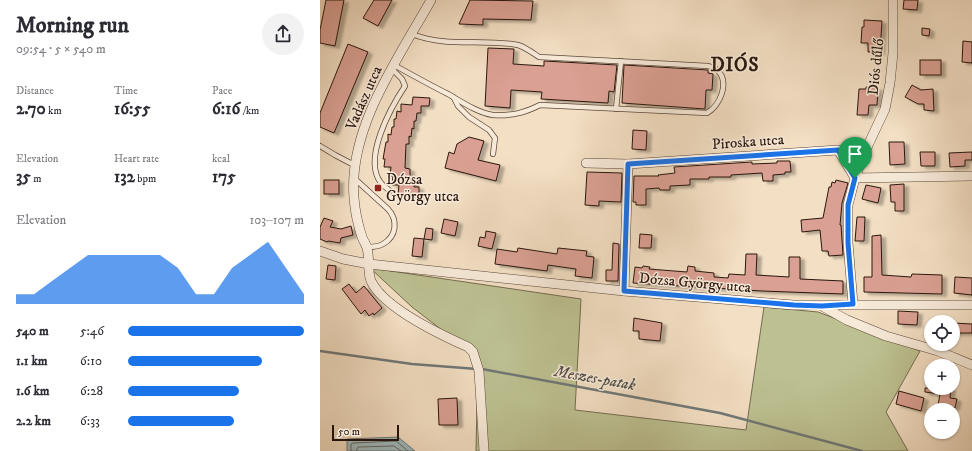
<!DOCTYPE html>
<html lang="en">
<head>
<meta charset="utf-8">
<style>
  body { margin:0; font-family:"IM FELL DW Pica",serif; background:#f2f2f3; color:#2b2b33; height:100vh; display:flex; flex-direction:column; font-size:15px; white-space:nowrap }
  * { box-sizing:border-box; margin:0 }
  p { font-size:13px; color:#7c7c81 }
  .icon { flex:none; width:22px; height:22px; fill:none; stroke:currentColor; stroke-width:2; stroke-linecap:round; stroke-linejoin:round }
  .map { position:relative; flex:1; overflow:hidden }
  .details { display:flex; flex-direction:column; background:#fff; width:320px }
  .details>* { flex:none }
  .controls { position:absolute; left:604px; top:315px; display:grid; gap:8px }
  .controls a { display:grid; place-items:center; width:36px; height:36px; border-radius:50%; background:#fff; box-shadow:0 1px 3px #0004; font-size:20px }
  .scale { position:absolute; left:12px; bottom:10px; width:67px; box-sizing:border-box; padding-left:4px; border:2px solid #2a160d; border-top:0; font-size:11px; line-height:14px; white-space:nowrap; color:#2a160d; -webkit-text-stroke:3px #f7ead9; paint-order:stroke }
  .pin { position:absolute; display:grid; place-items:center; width:34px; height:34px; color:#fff; margin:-41px -17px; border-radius:50% 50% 50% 0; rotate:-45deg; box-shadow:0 0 4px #0007 }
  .pin .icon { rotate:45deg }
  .round { display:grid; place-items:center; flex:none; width:42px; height:42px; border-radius:21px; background:#f2f2f3 }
  .headline { display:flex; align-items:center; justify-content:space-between; height:68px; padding:0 16px }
  h1 { font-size:22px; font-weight:700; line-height:30px }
  .figures { display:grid; grid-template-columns:repeat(3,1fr); gap:6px; height:68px; padding:4px 16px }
  .figures div { display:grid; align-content:center }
  .figures b { font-size:17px; font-weight:700 }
  .figures small { font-size:11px; font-weight:400 }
  .figures p { font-size:11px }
  .chart { height:112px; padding:8px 16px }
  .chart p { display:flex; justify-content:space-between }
  .chart svg { width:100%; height:72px; margin-top:4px; fill:#1a73e8; opacity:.7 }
  ul { padding:0 16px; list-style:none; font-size:13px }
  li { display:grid; grid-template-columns:64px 48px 1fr; align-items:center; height:30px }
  li i { height:10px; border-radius:5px; background:#1a73e8 }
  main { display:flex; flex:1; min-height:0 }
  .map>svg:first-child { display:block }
  .green { fill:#bdc192; stroke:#746c50 }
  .water { fill:#9ebabd; stroke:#707877 }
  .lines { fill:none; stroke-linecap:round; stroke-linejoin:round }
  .shore { stroke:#646865; stroke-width:1 }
  .stream { stroke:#707877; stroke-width:2.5 }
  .building { fill:#daa093; stroke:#2a160d; filter:url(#shadow) }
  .lane-casing { stroke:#5c483b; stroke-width:6 }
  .street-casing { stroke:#5c483b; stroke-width:10 }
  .lane { stroke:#f7ead9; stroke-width:4.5 }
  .street { stroke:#f7ead9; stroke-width:9 }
  .route-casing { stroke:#fff; stroke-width:8 }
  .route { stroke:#1a73e8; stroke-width:5 }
  .poi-dot { fill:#8f2418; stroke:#f7ead9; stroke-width:1.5 }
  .labels { text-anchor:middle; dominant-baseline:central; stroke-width:3; stroke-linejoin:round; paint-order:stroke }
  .street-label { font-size:15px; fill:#2a160d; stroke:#f7ead9 }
  .poi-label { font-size:15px; fill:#2a160d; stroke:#f7ead9; text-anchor:start }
  .water-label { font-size:16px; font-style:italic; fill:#534f4b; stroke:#f7ead9 }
  .district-label { font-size:19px; font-weight:bold; letter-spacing:1px; fill:#2a160d; stroke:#f7ead9 }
</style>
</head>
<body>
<main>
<section class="details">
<div class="headline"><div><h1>Morning run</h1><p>09:54 · 5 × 540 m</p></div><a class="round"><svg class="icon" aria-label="share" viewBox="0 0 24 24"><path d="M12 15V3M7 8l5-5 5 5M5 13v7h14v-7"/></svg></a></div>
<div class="figures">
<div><p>Distance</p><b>2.70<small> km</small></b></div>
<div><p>Time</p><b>16:55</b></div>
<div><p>Pace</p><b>6:16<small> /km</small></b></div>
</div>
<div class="figures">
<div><p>Elevation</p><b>35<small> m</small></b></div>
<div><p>Heart rate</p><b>132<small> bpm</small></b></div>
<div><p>kcal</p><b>175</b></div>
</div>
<div class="chart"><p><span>Elevation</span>103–107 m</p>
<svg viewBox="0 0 160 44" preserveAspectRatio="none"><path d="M0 44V38L10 38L20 30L30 22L40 14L50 14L60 14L70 14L80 14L90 22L100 38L110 38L120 22L130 14L140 6L150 22L160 38V44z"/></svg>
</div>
<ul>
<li><b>540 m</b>5:46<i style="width:100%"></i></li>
<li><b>1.1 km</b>6:10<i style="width:76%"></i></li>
<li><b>1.6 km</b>6:28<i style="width:63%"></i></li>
<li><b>2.2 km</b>6:33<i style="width:60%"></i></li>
</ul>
</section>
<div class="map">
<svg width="652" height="451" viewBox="0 0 652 451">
  <defs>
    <filter id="shadow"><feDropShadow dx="4.5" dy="2.5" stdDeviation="1" flood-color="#0004"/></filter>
  </defs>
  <rect width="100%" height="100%" fill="#f3dfc4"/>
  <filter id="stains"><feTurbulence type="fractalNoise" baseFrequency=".005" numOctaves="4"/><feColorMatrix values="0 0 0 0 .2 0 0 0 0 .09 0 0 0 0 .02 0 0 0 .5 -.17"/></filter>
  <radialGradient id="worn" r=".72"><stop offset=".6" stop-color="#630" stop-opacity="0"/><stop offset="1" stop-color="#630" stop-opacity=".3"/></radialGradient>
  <path class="green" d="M 50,268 L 261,299 L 255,410 L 426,430 L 444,307 L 498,312 L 600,351 L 566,412 L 588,451 L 156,451 L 158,358 L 92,307 Z"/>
  <path class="water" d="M 78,437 L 95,451 L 27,451 L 27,439 Z"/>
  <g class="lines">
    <g class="shore">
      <path d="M 31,451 L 31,444 L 33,443 L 76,441 L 88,451"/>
      <path d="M 36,451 L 38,447 L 74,446 L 81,451"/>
    </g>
    <g class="stream">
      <path d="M 0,351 L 92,364 L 157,369"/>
      <path d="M 162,369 L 400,413 L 542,451"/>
    </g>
  </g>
  <g class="building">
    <path d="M 6,0 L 24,0 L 15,46 L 0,43 L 0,30 Z"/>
    <path d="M 54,0 L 72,0 L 58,26 L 43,18 Z"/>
    <path d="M 150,0 L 213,1 L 211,20 L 163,19 L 163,25 L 139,24 Z"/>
    <path d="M 584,0 L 598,0 L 597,10 L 583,9 Z"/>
    <path d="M 544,20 L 562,21 L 560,52 L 548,52 L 548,43 L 541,43 L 542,27 L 544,27 Z"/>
    <path d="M 602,28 L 610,29 L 609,36 L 602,35 Z"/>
    <path d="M 643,41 L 652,42 L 652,63 L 642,62 Z"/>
    <path d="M 28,44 L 48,52 L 14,133 L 0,127 L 0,113 Z"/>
    <path d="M 168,48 L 194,49 L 193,64 L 224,66 L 224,61 L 297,65 L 294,92 L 289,91 L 288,103 L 221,99 L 222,92 L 191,90 L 190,108 L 165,106 Z"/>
    <rect x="600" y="60" width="21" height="15"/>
    <path d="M 304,65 L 388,70 L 388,73 L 393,74 L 392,90 L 386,90 L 385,109 L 302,103 Z"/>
    <path d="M 592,85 L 601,90 L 613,89 L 614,111 L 604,110 L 604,104 L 598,104 L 585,97 Z"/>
    <path d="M 546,87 L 558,88 L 557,105 L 549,105 L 548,115 L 537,115 L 539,89 L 546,89 Z"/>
    <path d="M 93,97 L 110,98 L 109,106 L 101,106 L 101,113 L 97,113 L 96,121 L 94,121 L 94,129 L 92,128 L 91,137 L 89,136 L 89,144 L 86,144 L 85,168 L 90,169 L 90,178 L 94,178 L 94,187 L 99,187 L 99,196 L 78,195 L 79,185 L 72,185 L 73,176 L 70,176 L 71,167 L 64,167 L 65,159 L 63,159 L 66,142 L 68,142 L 68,134 L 71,135 L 72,127 L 74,127 L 74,119 L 76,119 L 77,111 L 81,112 L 81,104 L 92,105 Z"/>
    <path d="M 313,130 L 327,131 L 326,150 L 312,149 Z"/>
    <path d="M 149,137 L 164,141 L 158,160 L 180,165 L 176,181 L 125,168 L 129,152 L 134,154 L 137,144 Z"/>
    <path d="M 569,142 L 584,142 L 585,164 L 570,165 Z"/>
    <path d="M 600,152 L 615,152 L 615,166 L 601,166 Z"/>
    <path d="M 652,152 L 652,160 L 645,160 L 645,166 L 630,167 L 629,153 Z"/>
    <path d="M 457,161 L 470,161 L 471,172 L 465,172 L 465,174 L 453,175 L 453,181 L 443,181 L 442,173 L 411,175 L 411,177 L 389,177 L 389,179 L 370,179 L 370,185 L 350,186 L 350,190 L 340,190 L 339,188 L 326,189 L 326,205 L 316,205 L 316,202 L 313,202 L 314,176 L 339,176 L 338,175 L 355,173 L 354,167 L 432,162 L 432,164 L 457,163 Z"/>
    <path d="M 267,172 L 302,173 L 301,202 L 279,201 L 279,206 L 265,205 Z"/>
    <rect x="4" y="180" width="15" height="14"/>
    <path d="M 516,180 L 528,183 L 522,203 L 520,225 L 521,225 L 523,255 L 509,256 L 508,251 L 502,251 L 500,230 L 482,232 L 481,220 L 503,218 L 509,187 L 511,187 L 512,182 L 515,183 Z"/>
    <path d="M 584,184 L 584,211 L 575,211 L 575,202 L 571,202 L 570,185 Z"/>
    <path d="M 546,185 L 561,188 L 558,203 L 542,199 Z"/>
    <path d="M 537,217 L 545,217 L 544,241 L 535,241 Z"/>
    <path d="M 4,218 L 13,221 L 10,227 L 21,229 L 31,226 L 33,235 L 21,238 L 20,243 L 8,241 L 7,242 L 0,239 L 0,227 Z"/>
    <path d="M 124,219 L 138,222 L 135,236 L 121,233 Z"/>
    <path d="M 106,228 L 113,229 L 112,240 L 104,239 Z"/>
    <path d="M 166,231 L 176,233 L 172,249 L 158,246 L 160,237 L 165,238 Z"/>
    <path d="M 320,234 L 332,235 L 331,248 L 319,248 Z"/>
    <path d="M 561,235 L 562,275 L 591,277 L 592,274 L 622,275 L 622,294 L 544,292 L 544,277 L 552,277 L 552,236 Z"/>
    <path d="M 94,238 L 104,239 L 102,257 L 92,256 Z"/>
    <path d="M 293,243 L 299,244 L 298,281 L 286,281 L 286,270 L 292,270 Z"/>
    <path d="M 198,248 L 237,254 L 238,248 L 267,251 L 266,256 L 274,257 L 272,278 L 255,276 L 256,269 L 228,265 L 227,271 L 175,264 L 177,249 L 197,252 Z"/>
    <path d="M 426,254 L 437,254 L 436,275 L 469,277 L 469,257 L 480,257 L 480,279 L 523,281 L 523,294 L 442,291 L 313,283 L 315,267 L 322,268 L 323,266 L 330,267 L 329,269 L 367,272 L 368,266 L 375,267 L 375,271 L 394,273 L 394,277 L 408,278 L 409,274 L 425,275 Z"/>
    <path d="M 8,265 L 16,266 L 15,280 L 6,279 Z"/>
    <path d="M 635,277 L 652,278 L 652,295 L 634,293 Z"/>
    <path d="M 29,284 L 36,293 L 44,286 L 62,308 L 54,315 L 53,313 L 49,316 L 45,310 L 41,314 L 22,289 Z"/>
    <path d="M 578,311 L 598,312 L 597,325 L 578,324 Z"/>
    <path d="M 314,318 L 342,323 L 340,341 L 319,339 L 319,331 L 313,331 Z"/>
    <path d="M 633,323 L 652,324 L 652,333 L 633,333 Z"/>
    <path d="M 605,388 L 631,388 L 630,398 L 637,399 L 635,408 L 618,405 L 620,394 L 605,392 Z"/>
    <path d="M 579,391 L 604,398 L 601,411 L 576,404 Z"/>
    <path d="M 137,398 L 138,425 L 119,425 L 118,399 Z"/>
  </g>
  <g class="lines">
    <g class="lane-casing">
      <g id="lane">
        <path d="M 74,65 C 92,75 110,85 128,94 C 142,102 158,113 173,115 C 192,116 204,113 220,105 L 387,113 C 400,106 411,81 396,69 C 394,67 390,67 388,66 L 219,57 C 213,53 205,47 198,45 C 162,38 127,48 92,34"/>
        <path d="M 134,98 L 138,106 L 149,117 L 169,130 L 175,138 L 173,154"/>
        <path d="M 296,109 L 301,61"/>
        <path d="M 0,146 L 15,155 L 36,166"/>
        <path d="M 35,179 L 68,209 C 78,220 77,236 63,244 C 58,247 53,247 47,247"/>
        <path d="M 70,191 C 67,188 63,186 61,183 C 42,159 71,107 85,86 L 82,79 L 72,69"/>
      </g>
    </g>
    <g class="street-casing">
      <g id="street">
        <path d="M 111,0 C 78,59 28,128 34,198 C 35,211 38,225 42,237 C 43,240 46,244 47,248 C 50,258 47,271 51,281 C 64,308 121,335 148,347 L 153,352 L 159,371 L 164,451"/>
        <path d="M 573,0 L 573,53 L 570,83 L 565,109 L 542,158 L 535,178 L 652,176"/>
        <path d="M 266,163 L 308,164"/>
        <path d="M 0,251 L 23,259 L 49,264 L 304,291 L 473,305 L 652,305"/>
        <path d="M 304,291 L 308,164 L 518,150 L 535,178 L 528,205 L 528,243 L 533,304"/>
        <path d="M 502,306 L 527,320 L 566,336 L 618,351 L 652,365"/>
      </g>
    </g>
    <use href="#lane" class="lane"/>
    <use href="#street" class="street"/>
  </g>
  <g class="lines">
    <g class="route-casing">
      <path id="route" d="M 518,150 L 535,178 L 528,205 L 528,243 L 533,304 L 502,306 L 474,305 L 304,291 L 308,164 Z"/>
    </g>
    <use href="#route" class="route"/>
  </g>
  <rect class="poi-dot" x="54" y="184" width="8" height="8" rx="2"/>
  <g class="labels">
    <g class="street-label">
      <text transform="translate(556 67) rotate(-84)">Diós dűlő</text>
      <text transform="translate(44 98) rotate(-66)">Vadász utca</text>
      <text transform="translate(428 142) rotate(-4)">Piroska utca</text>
      <text transform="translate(375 283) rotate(5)">Dózsa György utca</text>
    </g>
    <g class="poi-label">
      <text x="66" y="179">Dózsa<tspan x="66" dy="17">György utca</tspan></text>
    </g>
    <g class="water-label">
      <text transform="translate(275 378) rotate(10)">Meszes-patak</text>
    </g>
    <g class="district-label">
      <text x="415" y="65">DIÓS</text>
    </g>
  </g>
  <rect width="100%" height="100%" filter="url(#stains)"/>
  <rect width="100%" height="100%" fill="url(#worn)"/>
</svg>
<div class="controls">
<a><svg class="icon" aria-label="locate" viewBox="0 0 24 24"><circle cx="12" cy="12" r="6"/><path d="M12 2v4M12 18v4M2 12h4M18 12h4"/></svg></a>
<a>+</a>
<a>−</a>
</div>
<div class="scale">50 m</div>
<div class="pin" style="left:535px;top:178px;background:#1e9e55"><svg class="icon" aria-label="arrive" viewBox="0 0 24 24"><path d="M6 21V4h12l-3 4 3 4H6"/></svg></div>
</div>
</main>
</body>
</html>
